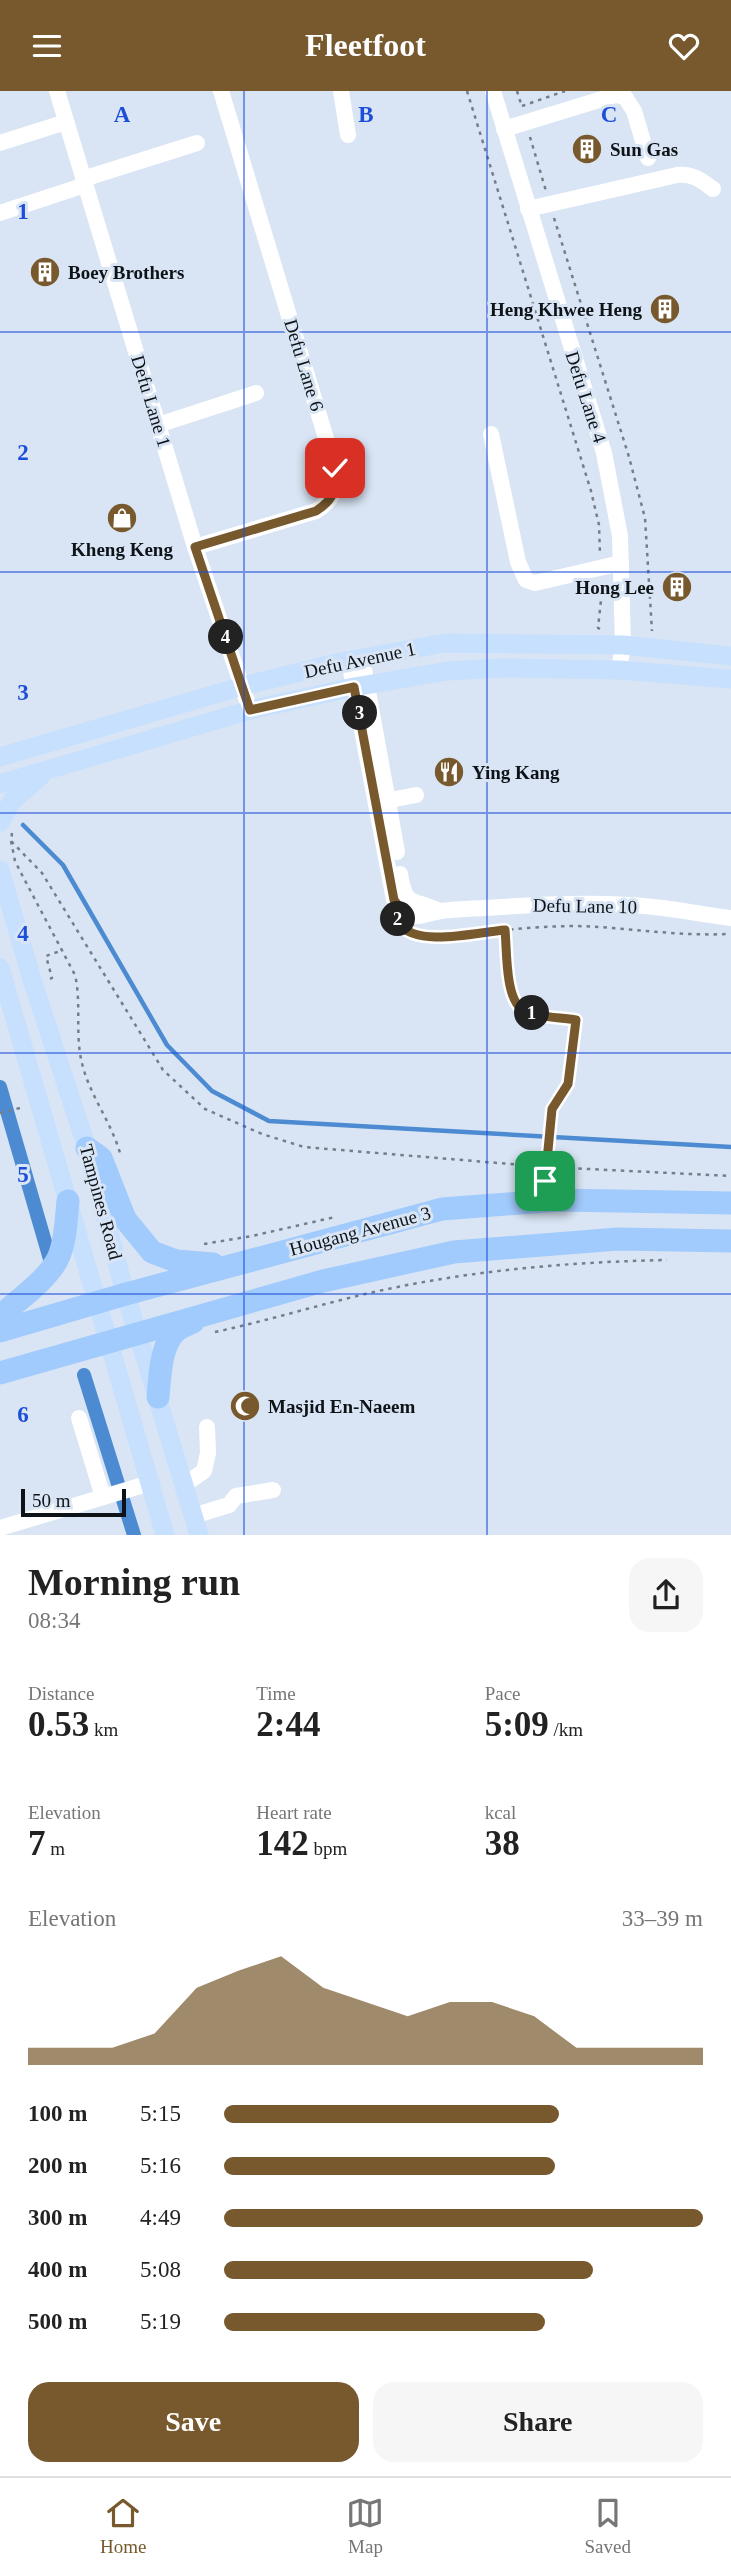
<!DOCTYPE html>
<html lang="en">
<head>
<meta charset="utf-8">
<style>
  body { margin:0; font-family:"Times New Roman",serif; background:#f6f6f6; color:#222; height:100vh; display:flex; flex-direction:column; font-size:26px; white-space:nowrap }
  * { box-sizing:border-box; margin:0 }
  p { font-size:23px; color:#767676 }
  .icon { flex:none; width:38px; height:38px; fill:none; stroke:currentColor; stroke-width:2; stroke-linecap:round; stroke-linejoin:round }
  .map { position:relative; height:1444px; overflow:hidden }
  .sheet { display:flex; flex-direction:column; background:#fff; flex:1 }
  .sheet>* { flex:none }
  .scale { position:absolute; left:21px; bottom:18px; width:105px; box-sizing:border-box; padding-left:7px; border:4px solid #0e1318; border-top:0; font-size:19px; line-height:24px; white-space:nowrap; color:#0e1318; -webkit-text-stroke:5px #d9e5f4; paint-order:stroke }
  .pin { position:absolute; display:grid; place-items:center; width:60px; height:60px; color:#fff; margin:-30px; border-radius:14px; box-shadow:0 4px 10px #0006 }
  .km { position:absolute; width:35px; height:35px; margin:-18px; border-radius:50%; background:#222; color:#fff; font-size:19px; line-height:35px; text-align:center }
  .round { display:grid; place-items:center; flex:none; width:74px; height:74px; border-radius:21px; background:#f6f6f6 }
  .overview { display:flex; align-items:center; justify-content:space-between; height:119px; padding:0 28px }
  h1 { font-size:38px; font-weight:700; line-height:52px }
  .figures { display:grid; grid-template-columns:repeat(3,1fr); gap:10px; height:119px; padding:7px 28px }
  .figures div { display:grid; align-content:center }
  .figures b { font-size:35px; font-weight:700 }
  .figures small { font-size:19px; font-weight:400 }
  .figures p { font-size:19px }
  .chart { height:196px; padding:14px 28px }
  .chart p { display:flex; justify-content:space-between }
  .chart svg { width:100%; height:126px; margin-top:7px; fill:#78592e; opacity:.7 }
  .button { display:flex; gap:14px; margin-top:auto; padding:14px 28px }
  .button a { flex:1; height:80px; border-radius:21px; background:#78592e; color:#fff; font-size:28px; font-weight:700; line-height:80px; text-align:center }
  .button a+a { background:#f6f6f6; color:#222 }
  ul { padding:0 28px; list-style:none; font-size:23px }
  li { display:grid; grid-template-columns:112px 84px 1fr; align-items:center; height:52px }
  li i { height:18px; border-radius:9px; background:#78592e }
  header { display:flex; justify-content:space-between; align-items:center; height:91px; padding:0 28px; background:#78592e; color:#fff; font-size:32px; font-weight:700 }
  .tab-bar { display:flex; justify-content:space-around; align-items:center; height:98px; border-top:2px solid #e0e0e0; background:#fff; font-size:19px; color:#767676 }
  .tab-bar a { display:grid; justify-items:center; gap:4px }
  .tab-bar .active { color:#78592e }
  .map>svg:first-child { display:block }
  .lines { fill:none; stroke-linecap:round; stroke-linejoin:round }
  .stream { stroke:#4c8bd1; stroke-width:4.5 }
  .canal { stroke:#4c8bd1; stroke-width:14 }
  .path { stroke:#757e88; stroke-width:2.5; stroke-dasharray:3.5 5; stroke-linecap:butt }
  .minor { stroke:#fff; stroke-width:16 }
  .major { stroke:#c7e0fd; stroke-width:19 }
  .highway { stroke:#a1cbfc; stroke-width:23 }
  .route-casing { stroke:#fff; stroke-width:14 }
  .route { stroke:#78592e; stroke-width:9 }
  .grid { fill:none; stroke:#1d4ed8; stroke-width:2; stroke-opacity:0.55 }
  .labels { text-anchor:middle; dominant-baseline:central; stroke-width:6; stroke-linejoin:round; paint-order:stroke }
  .poi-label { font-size:19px; font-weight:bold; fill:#0e1318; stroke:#d9e5f4; text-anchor:start }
  .street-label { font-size:19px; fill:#0e1318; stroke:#d9e5f4 }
  .grid-label { font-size:23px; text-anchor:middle; font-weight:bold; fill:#1d4ed8; stroke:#d9e5f4; stroke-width:6; stroke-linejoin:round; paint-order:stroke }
</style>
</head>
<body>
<header><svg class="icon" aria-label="menu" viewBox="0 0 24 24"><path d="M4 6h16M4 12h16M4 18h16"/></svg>Fleetfoot<svg class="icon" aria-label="heart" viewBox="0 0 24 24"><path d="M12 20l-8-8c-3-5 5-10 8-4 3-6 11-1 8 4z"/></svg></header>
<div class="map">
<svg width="731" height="1444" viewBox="0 0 731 1444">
  <rect width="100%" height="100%" fill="#d9e5f4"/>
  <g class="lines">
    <path class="stream" d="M 23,734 L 63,774 L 167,954 L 212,1000 L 269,1030 L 731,1056"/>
    <g class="canal">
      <path d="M 0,996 L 50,1168"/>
      <path d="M 84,1284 L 134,1444"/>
    </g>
    <g class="path">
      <path d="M 467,0 L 591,400 L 599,434 L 600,463"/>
      <path d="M 517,0 L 522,16"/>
      <path d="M 522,15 L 565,0"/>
      <path d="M 530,46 L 546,100"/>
      <path d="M 554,127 L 629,366 L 645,427 L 652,540"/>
      <path d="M 600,538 L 598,537 L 603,490"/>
      <path d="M 12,742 L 11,750 L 42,782 L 163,979 L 205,1018 L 262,1043 L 304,1056 L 547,1076 L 731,1085"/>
      <path d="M 11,750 L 15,770 L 21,782 L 75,884 C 82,914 74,945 83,976 C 91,1006 111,1031 120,1062"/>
      <path d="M 402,837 C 420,853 452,844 475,842 C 514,838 559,833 599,836 C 642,839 684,845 728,843"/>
      <path d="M 505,840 C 507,859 505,908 522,918 C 537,927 559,926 576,929"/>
      <path d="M 50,888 L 52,887 L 46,865 L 63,859"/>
      <path d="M 0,1022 L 24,1016"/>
      <path d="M 545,1090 L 552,1018 L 568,993 L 577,920"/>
      <path d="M 204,1153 L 252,1145 L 335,1126"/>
      <path d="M 215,1241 C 266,1230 315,1215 365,1203 C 464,1180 565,1171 667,1169"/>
    </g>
    <g class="minor">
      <path d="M 57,0 L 195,456 L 250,619"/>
      <path d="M 341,0 L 348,44"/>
      <path d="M 493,0 L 604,362 L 620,445 L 623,554 L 619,579"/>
      <path d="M 504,38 L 615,4 L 625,6 L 634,20 L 648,67"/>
      <path d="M 0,52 L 66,31"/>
      <path d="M 83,88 L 197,52"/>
      <path d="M 528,118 L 677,84 C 692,82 701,89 713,98"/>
      <path d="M 0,122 L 85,94"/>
      <path d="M 158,334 L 256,302"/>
      <path d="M 491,343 L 518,471 L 526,489 L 535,492 L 621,472"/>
      <path d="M 195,456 L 316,420 C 335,408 336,398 335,377 L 221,0"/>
      <path d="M 362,567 L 397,761"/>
      <path d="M 349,570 L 394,809 C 411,833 418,824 441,820 C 455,818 470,818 484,817 C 532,814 581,811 629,814 C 663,815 697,823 731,827"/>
      <path d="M 380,711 L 416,704"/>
      <path d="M 400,783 C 406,820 414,806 439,820"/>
      <path d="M 79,1327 L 103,1406"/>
      <path d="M 184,1394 L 204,1380 L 208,1362 L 207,1336"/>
      <path d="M 193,1425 L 229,1414 L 236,1405 L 273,1399"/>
      <path d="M 0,1437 L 150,1392"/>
    </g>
    <g class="major">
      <path d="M 0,666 L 243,595 L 341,571 L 445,552 L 623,554 L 731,565"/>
      <path d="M 0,693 L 250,619 L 354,596 L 448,580 L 502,577 L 619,579 L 731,588"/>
      <path d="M 0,731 L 12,710 L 41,685"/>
      <path d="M 0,779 L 33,892 L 87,1057 L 122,1191 L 199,1444"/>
      <path d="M 0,877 L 165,1444"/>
    </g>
    <g class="highway">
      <path d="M 87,1057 L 101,1067 L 125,1128 L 152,1161 L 176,1170 L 213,1173"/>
      <path d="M 0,1225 C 18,1209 50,1187 59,1165 C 66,1148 66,1128 68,1110"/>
      <path d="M 0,1240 L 126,1203 L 442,1118 L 559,1109 L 731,1112"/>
      <path d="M 0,1282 L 323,1190 L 454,1161 L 618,1148 L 731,1150"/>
      <path d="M 158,1306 C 160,1286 160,1253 177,1239 C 181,1236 188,1233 193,1231"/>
    </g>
  </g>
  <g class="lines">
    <g class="route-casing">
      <path id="route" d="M 335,377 C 336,398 335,408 316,420 L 195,456 L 250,619 L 354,596 L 394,809 L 400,817 L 399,833 C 418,857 477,841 505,839 C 507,858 505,907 522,918 C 536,927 559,926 576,929 L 568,993 L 552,1018 L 545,1090"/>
    </g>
    <use href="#route" class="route"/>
  </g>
  <path class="grid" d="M 244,0 L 244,1444M 487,0 L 487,1444M 0,241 L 731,241M 0,481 L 731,481M 0,722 L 731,722M 0,962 L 731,962M 0,1203 L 731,1203"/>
  <defs>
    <g id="building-disc" transform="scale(1.575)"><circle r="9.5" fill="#78592e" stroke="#d9e5f4"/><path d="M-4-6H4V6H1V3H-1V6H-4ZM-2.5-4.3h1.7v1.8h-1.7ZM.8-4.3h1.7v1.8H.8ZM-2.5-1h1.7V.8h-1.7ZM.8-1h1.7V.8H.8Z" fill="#fff"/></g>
    <g id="shop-disc" transform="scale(1.575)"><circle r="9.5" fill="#78592e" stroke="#d9e5f4"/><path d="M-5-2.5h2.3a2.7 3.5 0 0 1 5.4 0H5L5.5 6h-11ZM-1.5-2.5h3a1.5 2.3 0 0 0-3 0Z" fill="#fff"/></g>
    <g id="restaurant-disc" transform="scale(1.575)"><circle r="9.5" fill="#78592e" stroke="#d9e5f4"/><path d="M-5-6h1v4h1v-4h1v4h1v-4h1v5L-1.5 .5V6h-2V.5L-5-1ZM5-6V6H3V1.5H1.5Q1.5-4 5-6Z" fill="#fff"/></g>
    <g id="mosque-disc" transform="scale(1.575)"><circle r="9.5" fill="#78592e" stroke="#d9e5f4"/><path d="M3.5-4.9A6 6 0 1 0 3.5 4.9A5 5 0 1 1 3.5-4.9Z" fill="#fff"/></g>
  </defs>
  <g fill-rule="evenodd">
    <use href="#building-disc" x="587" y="58"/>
    <use href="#building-disc" x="45" y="181"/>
    <use href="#building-disc" x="665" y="218"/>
    <use href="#shop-disc" x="122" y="427"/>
    <use href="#building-disc" x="677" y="496"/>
    <use href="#restaurant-disc" x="449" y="681"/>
    <use href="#mosque-disc" x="245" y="1315"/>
  </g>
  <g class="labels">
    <g class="poi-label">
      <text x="610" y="58">Sun Gas</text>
      <text x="68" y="181">Boey Brothers</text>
      <text x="642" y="218" text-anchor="end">Heng Khwee Heng</text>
      <text x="122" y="458" text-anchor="middle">Kheng Keng</text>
      <text x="654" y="496" text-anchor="end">Hong Lee</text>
      <text x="472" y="681">Ying Kang</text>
      <text x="268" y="1315">Masjid En-Naeem</text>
    </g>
    <g class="street-label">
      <text transform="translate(304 274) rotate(73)">Defu Lane 6</text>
      <text transform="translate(586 306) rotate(72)">Defu Lane 4</text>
      <text transform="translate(151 310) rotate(73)">Defu Lane 1</text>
      <text transform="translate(360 569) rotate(-12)">Defu Avenue 1</text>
      <text transform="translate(585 815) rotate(1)">Defu Lane 10</text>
      <text transform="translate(101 1111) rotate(75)">Tampines Road</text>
      <text transform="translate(360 1140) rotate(-15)">Hougang Avenue 3</text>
    </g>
  </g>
  <g class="grid-label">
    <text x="122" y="31">A</text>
    <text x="366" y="31">B</text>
    <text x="609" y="31">C</text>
    <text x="23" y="128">1</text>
    <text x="23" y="369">2</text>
    <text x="23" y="609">3</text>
    <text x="23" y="850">4</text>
    <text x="23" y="1091">5</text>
    <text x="23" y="1331">6</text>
  </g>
</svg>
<div class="scale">50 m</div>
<div class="pin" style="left:545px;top:1090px;background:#1e9e55"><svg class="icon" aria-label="arrive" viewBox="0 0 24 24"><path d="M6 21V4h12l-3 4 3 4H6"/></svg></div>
<div class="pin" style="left:335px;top:377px;background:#d93025"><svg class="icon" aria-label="check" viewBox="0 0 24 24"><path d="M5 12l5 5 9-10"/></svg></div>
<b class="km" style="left:532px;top:922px">1</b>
<b class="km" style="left:398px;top:828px">2</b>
<b class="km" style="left:360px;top:622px">3</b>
<b class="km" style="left:226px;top:546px">4</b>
</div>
<section class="sheet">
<div class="overview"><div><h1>Morning run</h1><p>08:34</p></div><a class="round"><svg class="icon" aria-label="share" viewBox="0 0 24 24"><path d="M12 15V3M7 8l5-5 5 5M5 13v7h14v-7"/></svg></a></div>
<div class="figures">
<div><p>Distance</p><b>0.53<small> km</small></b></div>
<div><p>Time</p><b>2:44</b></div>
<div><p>Pace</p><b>5:09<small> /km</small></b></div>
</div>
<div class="figures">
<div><p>Elevation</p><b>7<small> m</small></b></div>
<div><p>Heart rate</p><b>142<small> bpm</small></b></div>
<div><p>kcal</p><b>38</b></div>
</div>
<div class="chart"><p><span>Elevation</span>33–39 m</p>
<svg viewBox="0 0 160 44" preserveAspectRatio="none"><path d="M0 44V38L10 38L20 38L30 33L40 17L50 11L60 6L70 17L80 22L90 27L100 22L110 22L120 27L130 38L140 38L150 38L160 38V44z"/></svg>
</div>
<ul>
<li><b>100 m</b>5:15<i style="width:70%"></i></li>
<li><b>200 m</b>5:16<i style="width:69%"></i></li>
<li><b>300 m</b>4:49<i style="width:100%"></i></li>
<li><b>400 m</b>5:08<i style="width:77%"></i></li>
<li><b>500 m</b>5:19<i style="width:67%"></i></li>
</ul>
<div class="button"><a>Save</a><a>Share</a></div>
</section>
<nav class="tab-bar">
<a class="active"><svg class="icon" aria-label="home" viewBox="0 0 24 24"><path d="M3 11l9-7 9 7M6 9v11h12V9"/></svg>Home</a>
<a><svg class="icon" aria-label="map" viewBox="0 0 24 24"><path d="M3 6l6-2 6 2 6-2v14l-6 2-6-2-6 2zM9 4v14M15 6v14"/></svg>Map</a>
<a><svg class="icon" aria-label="saved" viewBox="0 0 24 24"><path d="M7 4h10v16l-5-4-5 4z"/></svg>Saved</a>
</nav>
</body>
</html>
